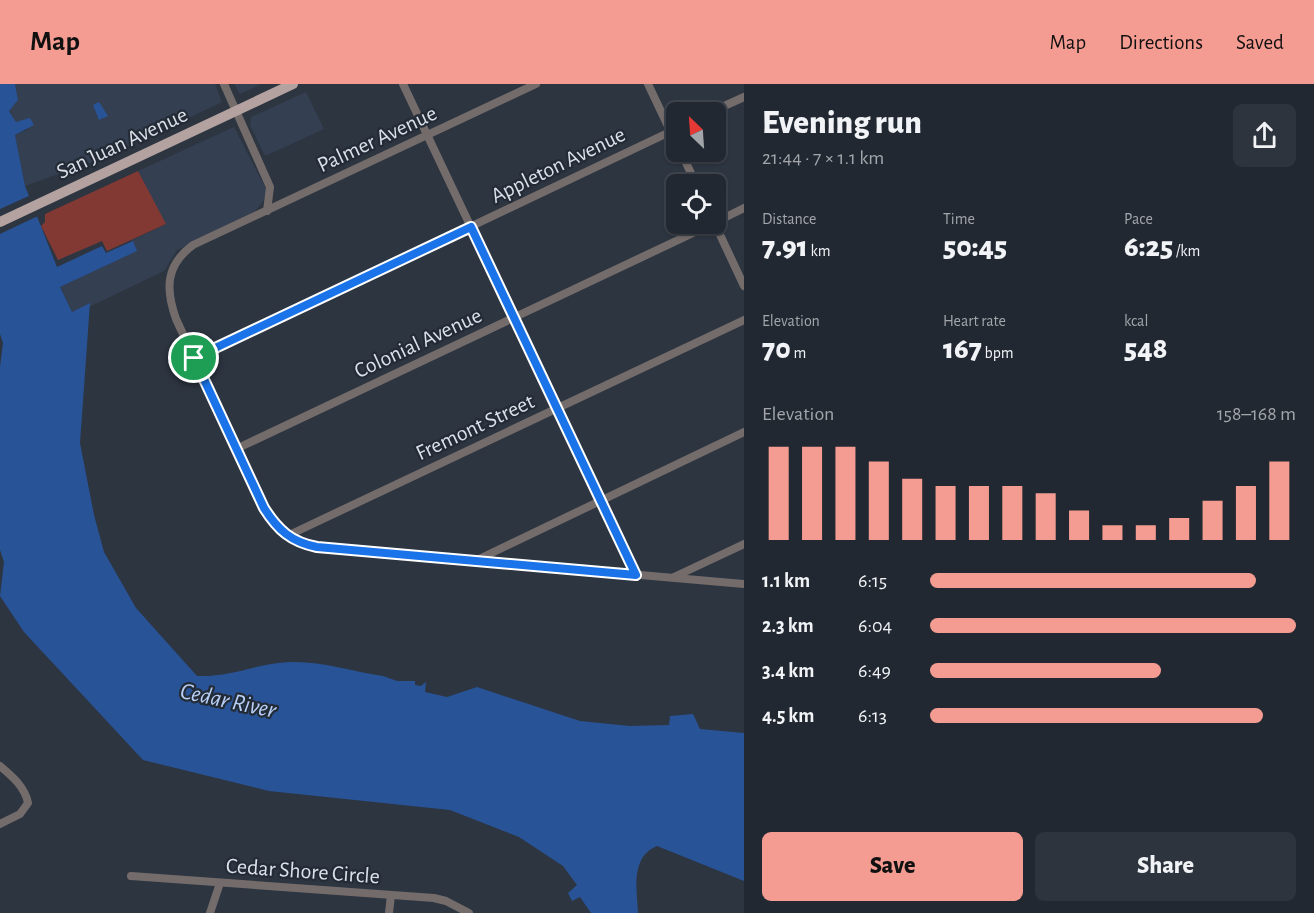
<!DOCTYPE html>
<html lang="en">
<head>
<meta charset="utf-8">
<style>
  body { margin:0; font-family:"Alegreya Sans",sans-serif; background:#2e343d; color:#f1f3f6; height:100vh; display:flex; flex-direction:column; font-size:22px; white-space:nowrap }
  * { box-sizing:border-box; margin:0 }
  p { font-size:20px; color:#a2a6ab }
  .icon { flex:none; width:33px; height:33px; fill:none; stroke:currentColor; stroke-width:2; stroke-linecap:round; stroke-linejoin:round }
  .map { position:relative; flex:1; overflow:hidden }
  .drawer { display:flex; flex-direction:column; background:#222831; width:570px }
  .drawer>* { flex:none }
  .needle { width:39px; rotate:335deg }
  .fabs { position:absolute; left:666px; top:18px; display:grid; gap:12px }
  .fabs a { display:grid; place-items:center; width:60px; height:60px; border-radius:9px; background:#222831; box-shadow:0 2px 4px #0004,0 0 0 2px #3f444d; font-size:30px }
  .pin { position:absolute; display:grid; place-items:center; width:51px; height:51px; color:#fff; margin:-26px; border:3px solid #fff; border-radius:50%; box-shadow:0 2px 6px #0007 }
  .round { display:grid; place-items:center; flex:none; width:63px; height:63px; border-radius:9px; background:#2e343d }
  .head { display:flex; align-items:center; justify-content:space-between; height:102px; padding:0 18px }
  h1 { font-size:33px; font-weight:800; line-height:45px }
  .figures { display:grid; grid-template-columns:repeat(3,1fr); gap:9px; height:102px; padding:6px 18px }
  .figures div { display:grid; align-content:center }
  .figures b { font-size:30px; font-weight:800 }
  .figures small { font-size:16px; font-weight:400 }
  .figures p { font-size:16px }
  .chart { height:168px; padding:12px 18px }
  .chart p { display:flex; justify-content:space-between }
  .chart svg { width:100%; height:108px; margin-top:6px; stroke:#f59c92; stroke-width:6 }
  .action { display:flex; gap:12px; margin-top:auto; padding:12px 18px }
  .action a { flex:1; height:69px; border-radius:9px; background:#f59c92; color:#111; font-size:24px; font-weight:800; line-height:69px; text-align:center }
  .action a+a { background:#2e343d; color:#f1f3f6 }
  ul { padding:0 18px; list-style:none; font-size:20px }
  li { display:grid; grid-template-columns:96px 72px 1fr; align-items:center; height:45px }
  li i { height:15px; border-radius:8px; background:#f59c92 }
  header { display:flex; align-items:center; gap:36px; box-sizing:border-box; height:84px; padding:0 30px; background:#f59c92; color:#111 }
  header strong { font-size:28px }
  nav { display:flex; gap:33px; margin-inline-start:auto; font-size:21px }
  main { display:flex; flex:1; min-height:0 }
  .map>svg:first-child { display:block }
  .built { fill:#343f51 }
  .green { fill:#823933 }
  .water { fill:#295397 }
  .pier { fill:#2d3541 }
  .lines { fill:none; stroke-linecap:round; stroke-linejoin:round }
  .minor { stroke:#746c6b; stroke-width:8 }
  .major { stroke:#b3a29f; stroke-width:10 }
  .route-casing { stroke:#fff; stroke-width:12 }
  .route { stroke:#1a73e8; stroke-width:8 }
  .labels { text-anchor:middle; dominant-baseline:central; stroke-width:4.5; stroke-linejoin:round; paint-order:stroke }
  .street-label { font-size:22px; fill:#dce1e9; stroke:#232b36 }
  .water-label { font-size:24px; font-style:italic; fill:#b8d0f7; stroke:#232b36 }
</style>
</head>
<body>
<header>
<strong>Map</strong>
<nav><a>Map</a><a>Directions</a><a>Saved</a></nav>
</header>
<main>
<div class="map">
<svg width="744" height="829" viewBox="0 0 744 829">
  <rect width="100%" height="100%" fill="#2d3541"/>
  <g class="built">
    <path d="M 15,0 L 215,0 L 222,18 L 111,71 L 25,102 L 15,51 L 29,45 L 16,38 L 9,26 L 18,16 Z"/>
    <path d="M 234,0 L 261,0 L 240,10 Z"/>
    <path d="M 306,8 L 324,45 L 265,72 L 250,41 L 251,33 Z"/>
    <path d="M 234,43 L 266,105 L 264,116 L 255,127 L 177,166 L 164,187 L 89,223 L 89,220 L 72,228 L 60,203 L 136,167 L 132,156 L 165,141 L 138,87 Z"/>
  </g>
  <path class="green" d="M 138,87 L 166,140 L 107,167 L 102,157 L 58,176 L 41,142 L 45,138 L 45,130 Z"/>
  <g class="water">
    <path d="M 0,0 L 15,0 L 18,16 L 9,27 L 16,38 L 30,34 L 34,41 L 15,51 L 25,102 L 57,183 L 102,162 L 106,169 L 133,157 L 137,167 L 60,203 L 72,228 L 90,219 L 80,359 L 94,431 L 104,468 L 136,524 L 197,592 C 227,593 249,583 278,579 C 312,574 350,587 383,592 L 397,597 L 415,597 L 415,601 L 421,602 L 426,598 L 425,608 L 447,613 L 477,603 L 580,637 L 630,642 L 669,641 L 670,632 L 693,630 L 700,645 L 744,649 L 744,797 L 657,762 C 630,773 637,806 638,829 L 591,829 L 580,813 L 572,817 L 568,809 L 577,801 L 563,782 L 519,753 L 450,726 L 269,707 L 143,676 L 24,548 L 0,512 L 4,478 L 0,466 L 0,283 L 3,259 L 0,250 Z"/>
    <path d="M 99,18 L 108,32 L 99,36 L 93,21 Z"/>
  </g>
  <path class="pier" d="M 31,111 L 40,131 L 0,150 L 0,125 Z"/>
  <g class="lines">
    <g class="minor">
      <path d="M 224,0 L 270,103 L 267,127"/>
      <path d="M 403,0 L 636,491"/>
      <path d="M 536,0 L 193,161 C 166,181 165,204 176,235 L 264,424 C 277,446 291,458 317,463 L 744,500"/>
      <path d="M 648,0 L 676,59"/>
      <path d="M 711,28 L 744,13"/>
      <path d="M 681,68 L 696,100"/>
      <path d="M 716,138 L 744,124"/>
      <path d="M 715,140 L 744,202"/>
      <path d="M 194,274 L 676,45"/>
      <path d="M 236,365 L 712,140"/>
      <path d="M 287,452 L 744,236"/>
      <path d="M 477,476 L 744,348"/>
      <path d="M 674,493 L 744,460"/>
      <path d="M 0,682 C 12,692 25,703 28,719 L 20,730 L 0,740"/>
      <path d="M 131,792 L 434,814 L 446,817 L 469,829"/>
      <path d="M 210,829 L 220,799"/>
      <path d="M 389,829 L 391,811"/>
    </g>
    <path class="major" d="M 0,138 L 293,0"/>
  </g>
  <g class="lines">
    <g class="route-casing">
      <path id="route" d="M 471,143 L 636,491 L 317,463 C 291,458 278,446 264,424 L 194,274 Z"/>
    </g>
    <use href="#route" class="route"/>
  </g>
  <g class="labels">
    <g class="street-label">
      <text transform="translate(377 55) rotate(-25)">Palmer Avenue</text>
      <text transform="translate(122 59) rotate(-25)">San Juan Avenue</text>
      <text transform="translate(558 81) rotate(-26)">Appleton Avenue</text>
      <text transform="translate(418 259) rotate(-25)">Colonial Avenue</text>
      <text transform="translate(475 343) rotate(-25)">Fremont Street</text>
      <text transform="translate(303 787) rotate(4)">Cedar Shore Circle</text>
    </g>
    <g class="water-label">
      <text transform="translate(228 617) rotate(12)">Cedar River</text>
    </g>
  </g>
</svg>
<div class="fabs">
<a><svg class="needle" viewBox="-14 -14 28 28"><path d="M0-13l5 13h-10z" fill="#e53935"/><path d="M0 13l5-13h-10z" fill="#a2a6ab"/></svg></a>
<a><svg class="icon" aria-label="locate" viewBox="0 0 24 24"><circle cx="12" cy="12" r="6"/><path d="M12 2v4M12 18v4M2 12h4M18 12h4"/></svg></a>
</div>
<div class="pin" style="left:194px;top:274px;background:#1e9e55"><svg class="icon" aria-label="arrive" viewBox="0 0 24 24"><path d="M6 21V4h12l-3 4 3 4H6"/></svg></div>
</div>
<section class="drawer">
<div class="head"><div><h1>Evening run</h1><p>21:44 · 7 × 1.1 km</p></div><a class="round"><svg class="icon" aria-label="share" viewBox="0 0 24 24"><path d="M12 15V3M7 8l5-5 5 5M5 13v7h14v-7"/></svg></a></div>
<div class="figures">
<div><p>Distance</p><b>7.91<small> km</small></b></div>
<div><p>Time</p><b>50:45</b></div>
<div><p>Pace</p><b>6:25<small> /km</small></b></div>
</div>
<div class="figures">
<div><p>Elevation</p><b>70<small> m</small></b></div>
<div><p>Heart rate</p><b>167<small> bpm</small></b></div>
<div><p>kcal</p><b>548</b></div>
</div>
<div class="chart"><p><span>Elevation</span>158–168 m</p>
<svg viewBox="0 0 160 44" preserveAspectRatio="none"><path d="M5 44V6M15 44V6M25 44V6M35 44V12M45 44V19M55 44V22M65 44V22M75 44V22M85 44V25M95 44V32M105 44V38M115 44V38M125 44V35M135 44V28M145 44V22M155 44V12"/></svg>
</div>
<ul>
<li><b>1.1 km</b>6:15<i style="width:89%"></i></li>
<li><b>2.3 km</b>6:04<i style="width:100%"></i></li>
<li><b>3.4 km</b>6:49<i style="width:63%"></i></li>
<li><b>4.5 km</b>6:13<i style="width:91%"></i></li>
</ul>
<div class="action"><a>Save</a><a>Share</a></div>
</section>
</main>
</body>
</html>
